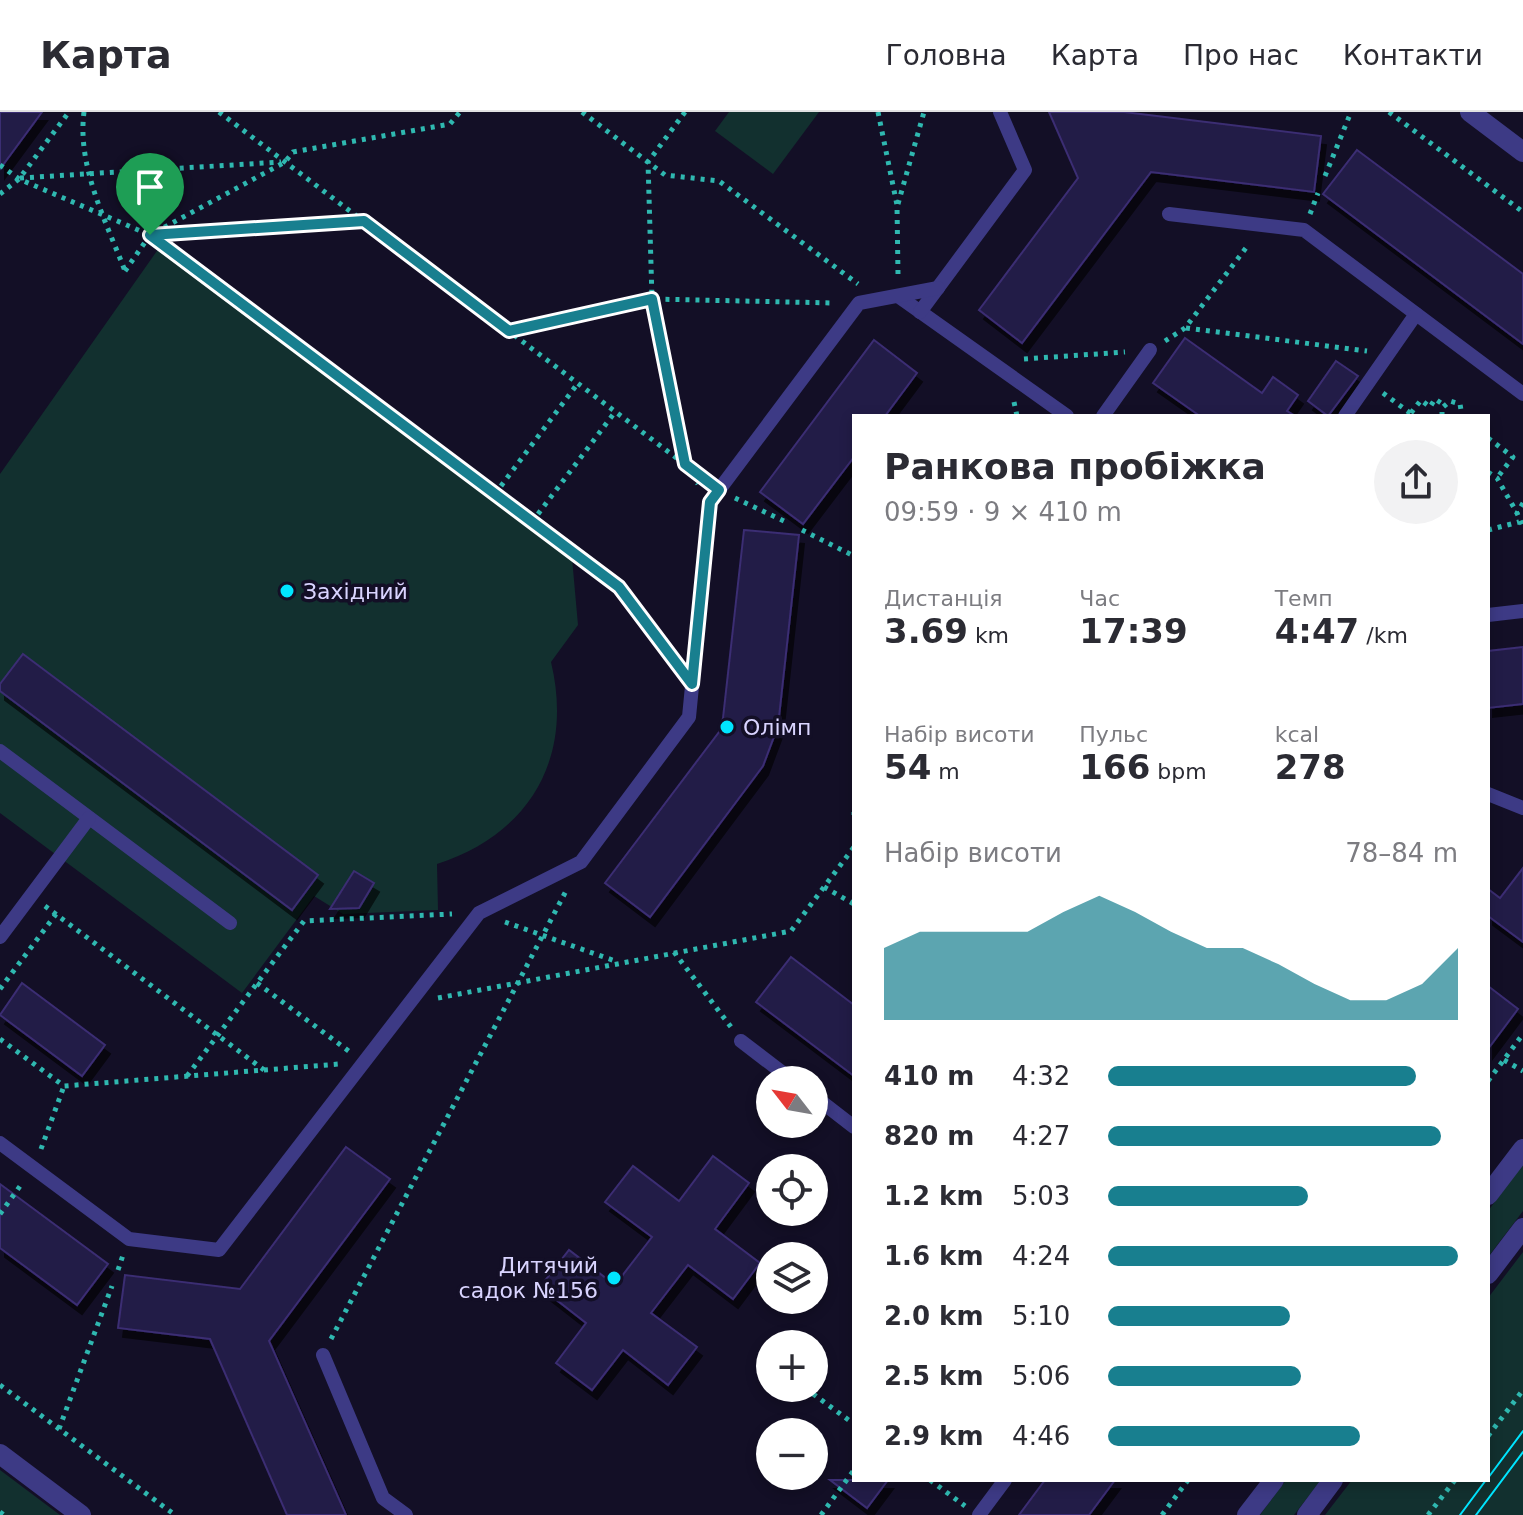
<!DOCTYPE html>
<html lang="uk">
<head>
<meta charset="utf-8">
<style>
  body { margin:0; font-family:"DejaVu Sans",sans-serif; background:#f2f2f3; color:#2b2b33; height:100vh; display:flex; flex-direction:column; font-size:30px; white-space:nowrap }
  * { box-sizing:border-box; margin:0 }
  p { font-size:26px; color:#7c7c81 }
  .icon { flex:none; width:44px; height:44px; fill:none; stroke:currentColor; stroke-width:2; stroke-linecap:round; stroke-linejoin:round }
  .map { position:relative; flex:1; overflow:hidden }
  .sheet { position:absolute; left:852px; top:302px; width:638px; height:1068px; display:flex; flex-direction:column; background:#fff; border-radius:0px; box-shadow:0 4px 12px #0003 }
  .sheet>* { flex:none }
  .needle { width:52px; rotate:301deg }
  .tools { position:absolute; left:756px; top:954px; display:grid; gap:16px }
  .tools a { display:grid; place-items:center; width:72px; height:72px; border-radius:50%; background:#fff; box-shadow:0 4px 12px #0003; font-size:40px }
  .pin { position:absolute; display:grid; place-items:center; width:68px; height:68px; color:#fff; margin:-82px -34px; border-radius:50% 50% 50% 0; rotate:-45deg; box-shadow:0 0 8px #0007 }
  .pin .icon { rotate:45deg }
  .round { display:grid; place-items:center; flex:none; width:84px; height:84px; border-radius:42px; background:#f2f2f3 }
  .overview { display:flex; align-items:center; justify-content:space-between; height:136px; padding:0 32px }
  h1 { font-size:36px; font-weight:800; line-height:60px }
  .stats { display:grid; grid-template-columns:repeat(3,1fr); gap:12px; height:136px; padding:8px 32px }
  .stats div { display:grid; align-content:center }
  .stats b { font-size:34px; font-weight:800 }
  .stats small { font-size:22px; font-weight:400 }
  .stats p { font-size:22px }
  .chart { height:224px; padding:16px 32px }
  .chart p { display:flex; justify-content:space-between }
  .chart svg { width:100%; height:144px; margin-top:8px; fill:#187f8f; opacity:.7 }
  ul { padding:0 32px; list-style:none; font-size:26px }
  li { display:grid; grid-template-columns:128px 96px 1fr; align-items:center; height:60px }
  li i { height:20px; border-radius:10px; background:#187f8f }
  header { display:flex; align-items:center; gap:48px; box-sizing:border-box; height:112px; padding:0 40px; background:#fff; border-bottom:2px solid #e1e1e2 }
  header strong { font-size:38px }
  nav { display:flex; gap:44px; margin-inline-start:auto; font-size:28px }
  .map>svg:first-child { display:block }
  .green { fill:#12302f }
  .building { fill:#241b47; stroke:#3b2d73; stroke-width:2; filter:url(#shadow) }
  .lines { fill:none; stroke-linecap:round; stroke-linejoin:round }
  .path { stroke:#2fb8b0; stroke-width:5; stroke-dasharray:4 6; stroke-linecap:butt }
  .service { stroke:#3d3a85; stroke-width:14 }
  .minor { stroke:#3d3a85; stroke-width:20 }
  .tertiary { stroke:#3d3a85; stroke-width:20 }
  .tram { stroke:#00e5ff; stroke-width:2 }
  .route-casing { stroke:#fff; stroke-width:16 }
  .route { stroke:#187f8f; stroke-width:10 }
  .poi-dot { fill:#00e5ff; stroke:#130f26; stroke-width:3 }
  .labels { text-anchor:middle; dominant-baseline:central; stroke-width:7; stroke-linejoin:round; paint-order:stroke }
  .poi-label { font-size:22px; fill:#d9d4ff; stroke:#130f26; text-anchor:start }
</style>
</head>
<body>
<header>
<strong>Карта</strong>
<nav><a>Головна</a><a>Карта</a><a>Про нас</a><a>Контакти</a></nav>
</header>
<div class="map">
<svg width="1523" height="1403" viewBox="0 0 1523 1403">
  <defs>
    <filter id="shadow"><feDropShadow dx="5" dy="9" stdDeviation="0" flood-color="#0009"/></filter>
  </defs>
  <rect width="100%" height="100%" fill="#130f26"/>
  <g class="green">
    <path d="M 729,0 L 819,0 L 773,62 L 715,19 Z"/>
    <path d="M 159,136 L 572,446 L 578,513 L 551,550 C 574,646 530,722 437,752 L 438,798 L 343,802 L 314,784 L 242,881 L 0,701 L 0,362 Z"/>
    <path d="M 1523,1052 L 1523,1099 L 1488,1145 L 1488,1099 Z"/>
    <path d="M 1523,1140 L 1523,1403 L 1325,1403 L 1352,1368 L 1488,1368 L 1488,1186 Z"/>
    <path d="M 0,1358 L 60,1403 L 0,1403 Z"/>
    <path d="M 1286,1368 L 1321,1368 L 1294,1403 L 1260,1403 Z"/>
  </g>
  <g class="building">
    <path d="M 0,0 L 42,0 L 0,57 Z"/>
    <path d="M 1049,0 L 1124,0 L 1321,24 L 1314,80 L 1151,60 L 1022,231 L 979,198 L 1078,66 Z"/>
    <path d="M 1357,38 L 1523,162 L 1523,232 L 1323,82 Z"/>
    <path d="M 1185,226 L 1262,281 L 1273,265 L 1298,283 L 1287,299 L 1295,304 L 1200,304 L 1153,271 Z"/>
    <path d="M 874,228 L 917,261 L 885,304 L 854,304 L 854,345 L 803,412 L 760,380 Z"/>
    <path d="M 1336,249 L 1358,264 L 1328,304 L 1308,289 Z"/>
    <path d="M 744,418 L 799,423 L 778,614 L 763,654 L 650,805 L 605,771 L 719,620 L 723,606 Z"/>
    <path d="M 1523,535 L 1523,592 L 1488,596 L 1488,539 Z"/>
    <path d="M 23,542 L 318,763 L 292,798 L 0,579 L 0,572 Z"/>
    <path d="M 1523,756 L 1523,830 L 1488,804 L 1488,777 L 1500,786 Z"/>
    <path d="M 354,759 L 374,771 L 359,796 L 330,797 Z"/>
    <path d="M 791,845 L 854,893 L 854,964 L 756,890 Z"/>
    <path d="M 22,871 L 105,933 L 82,964 L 0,903 Z"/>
    <path d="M 1488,874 L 1518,897 L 1488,937 Z"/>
    <path d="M 346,1035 L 390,1067 L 269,1229 L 346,1403 L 287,1403 L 210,1227 L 118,1216 L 125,1163 L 240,1177 Z"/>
    <path d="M 713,1044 L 749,1071 L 715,1117 L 760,1151 L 733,1187 L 688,1153 L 651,1201 L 697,1235 L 668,1273 L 623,1238 L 592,1278 L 556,1251 L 586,1211 L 540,1175 L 569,1138 L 615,1173 L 652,1125 L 605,1090 L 633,1054 L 679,1089 Z"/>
    <path d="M 0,1072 L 108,1152 L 77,1193 L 0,1136 Z"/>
    <path d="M 830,1368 L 888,1368 L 867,1396 Z"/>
    <path d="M 1045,1368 L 1115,1368 L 1089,1403 L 1019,1403 Z"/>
  </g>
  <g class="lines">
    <g class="path">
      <path d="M 84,0 C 77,55 106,109 125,159"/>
      <path d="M 219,0 L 703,366"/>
      <path d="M 582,0 L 665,63 L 719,69 L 858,172"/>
      <path d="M 685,0 L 648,50 L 652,187 L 685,352 L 698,372"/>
      <path d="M 878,0 L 897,93 L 898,163"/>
      <path d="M 1389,0 L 1523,100"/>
      <path d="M 0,53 L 19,67 L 150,123 L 619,475 L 675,549"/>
      <path d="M 1325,64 L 1351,0"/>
      <path d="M 20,66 L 281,50"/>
      <path d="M 0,82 L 19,67 L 69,0"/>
      <path d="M 898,92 L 924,0"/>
      <path d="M 1310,102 L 1318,81"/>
      <path d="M 155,123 L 364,109"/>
      <path d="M 125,159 L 150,123 L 285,50 L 293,40 L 450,12 L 460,0"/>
      <path d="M 1186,216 L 1367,239"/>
      <path d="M 509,219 L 652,187 L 834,191"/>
      <path d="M 1165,229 L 1185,216 L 1249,132"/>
      <path d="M 1024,247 L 1125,240"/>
      <path d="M 1383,281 L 1414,304"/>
      <path d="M 1014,290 L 1017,304"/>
      <path d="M 1411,301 L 1421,288 L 1430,295 L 1435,287 L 1444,293"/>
      <path d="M 1442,304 L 1442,296 L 1450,289 L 1460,292 L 1462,304"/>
      <path d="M 1488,326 L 1513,345 L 1497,366"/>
      <path d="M 1488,360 L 1497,366 L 1517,401"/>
      <path d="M 495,382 L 578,271"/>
      <path d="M 735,386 L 786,410"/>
      <path d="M 1523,391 L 1517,401 L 1523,415"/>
      <path d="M 532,410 L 615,300"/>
      <path d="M 802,418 L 854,444"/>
      <path d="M 1488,418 L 1519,410"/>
      <path d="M 854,700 L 854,703"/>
      <path d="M 824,775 L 854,792"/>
      <path d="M 45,794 L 264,958"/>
      <path d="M 505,810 L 618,850"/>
      <path d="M 674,840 L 731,915"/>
      <path d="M 257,871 L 350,940"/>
      <path d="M 0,877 L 56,802"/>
      <path d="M 438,886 L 791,819 L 854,735"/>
      <path d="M 0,927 L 64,974 L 339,952"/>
      <path d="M 1504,948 L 1523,959"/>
      <path d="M 187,964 L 304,809 L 452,802"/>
      <path d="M 1488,969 L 1523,922"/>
      <path d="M 41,1037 L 64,974"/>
      <path d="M 0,1102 L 23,1070"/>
      <path d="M 118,1158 L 123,1143"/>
      <path d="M 331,1227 L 566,779"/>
      <path d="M 0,1273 L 175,1403"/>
      <path d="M 805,1276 L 854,1312"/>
      <path d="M 59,1317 L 112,1174"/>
      <path d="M 1488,1324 L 1523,1278"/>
      <path d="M 930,1368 L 965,1394"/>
      <path d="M 0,1400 L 4,1403"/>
      <path d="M 821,1403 L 854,1358"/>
      <path d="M 1162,1403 L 1188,1368"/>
      <path d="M 1428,1403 L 1455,1368"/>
    </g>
    <g class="service">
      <path d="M 1169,102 L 1304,118 L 1523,282"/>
      <path d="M 898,184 L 1067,304"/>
      <path d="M 920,200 L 1025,58 L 1000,0"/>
      <path d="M 1103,304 L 1150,238"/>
      <path d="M 1345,304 L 1416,202"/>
      <path d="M 1488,503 L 1523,499"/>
      <path d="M 0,639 L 230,811"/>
      <path d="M 1488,682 L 1523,696"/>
      <path d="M 0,825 L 89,706"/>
      <path d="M 741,929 L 792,968"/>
      <path d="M 814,984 L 854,1015"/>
      <path d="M 0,1031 L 129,1127 L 219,1138 L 479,801 L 581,750 L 689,605 L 710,390 L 859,191 L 938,176"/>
      <path d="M 323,1243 L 383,1386 L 406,1403"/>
      <path d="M 979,1403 L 1005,1368"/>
    </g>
    <g class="minor">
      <path d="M 1470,0 L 1523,40"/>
      <path d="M 1488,1083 L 1523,1037"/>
      <path d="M 1488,1162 L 1523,1116"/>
      <path d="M 1247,1403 L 1274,1368"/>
      <path d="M 1307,1403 L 1333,1368"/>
    </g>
    <path class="tertiary" d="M 0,1342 L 81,1403"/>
    <g class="tram">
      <path d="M 1488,1366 L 1523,1319"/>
      <path d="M 1460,1403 L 1486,1368"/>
      <path d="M 1476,1403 L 1523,1340"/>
    </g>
  </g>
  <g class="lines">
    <g class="route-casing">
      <path id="route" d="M 364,109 L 509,219 L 652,187 L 685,352 L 719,378 L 710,390 L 692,572 L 619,475 L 150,123 Z"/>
    </g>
    <use href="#route" class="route"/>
  </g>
  <g class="poi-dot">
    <circle cx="287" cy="479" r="8"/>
    <circle cx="727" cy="615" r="8"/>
    <circle cx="614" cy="1166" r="8"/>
  </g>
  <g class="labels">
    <g class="poi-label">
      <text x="303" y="479">Західний</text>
      <text x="743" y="615">Олімп</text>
      <text x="598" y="1153" text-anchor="end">Дитячий<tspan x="598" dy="25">садок №156</tspan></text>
    </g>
  </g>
</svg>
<div class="tools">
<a><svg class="needle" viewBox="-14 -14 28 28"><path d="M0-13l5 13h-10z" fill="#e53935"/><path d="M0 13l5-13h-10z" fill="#7c7c81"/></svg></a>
<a><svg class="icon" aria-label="locate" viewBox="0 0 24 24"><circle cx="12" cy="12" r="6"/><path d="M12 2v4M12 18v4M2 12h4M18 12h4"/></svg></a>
<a><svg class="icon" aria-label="layers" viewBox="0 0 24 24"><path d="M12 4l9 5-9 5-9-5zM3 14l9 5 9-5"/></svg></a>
<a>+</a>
<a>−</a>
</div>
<div class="pin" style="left:150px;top:123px;background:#1e9e55"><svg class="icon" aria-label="arrive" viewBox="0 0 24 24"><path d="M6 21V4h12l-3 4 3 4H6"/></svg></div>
<section class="sheet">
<div class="overview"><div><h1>Ранкова пробіжка</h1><p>09:59 · 9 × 410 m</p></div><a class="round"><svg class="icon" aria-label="share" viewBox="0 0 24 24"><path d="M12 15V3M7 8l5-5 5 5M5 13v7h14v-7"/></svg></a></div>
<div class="stats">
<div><p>Дистанція</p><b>3.69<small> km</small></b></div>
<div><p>Час</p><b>17:39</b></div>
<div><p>Темп</p><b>4:47<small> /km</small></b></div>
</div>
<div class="stats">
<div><p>Набір висоти</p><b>54<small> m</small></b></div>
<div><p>Пульс</p><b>166<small> bpm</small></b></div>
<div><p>kcal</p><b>278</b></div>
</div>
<div class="chart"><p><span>Набір висоти</span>78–84 m</p>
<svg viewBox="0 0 160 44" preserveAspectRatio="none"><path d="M0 44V22L10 17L20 17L30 17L40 17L50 11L60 6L70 11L80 17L90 22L100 22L110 27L120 33L130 38L140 38L150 33L160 22V44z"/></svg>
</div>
<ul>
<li><b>410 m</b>4:32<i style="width:88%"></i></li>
<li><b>820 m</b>4:27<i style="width:95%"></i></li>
<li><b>1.2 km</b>5:03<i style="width:57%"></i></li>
<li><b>1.6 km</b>4:24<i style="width:100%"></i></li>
<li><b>2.0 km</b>5:10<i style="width:52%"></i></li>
<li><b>2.5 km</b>5:06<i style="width:55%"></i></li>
<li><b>2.9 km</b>4:46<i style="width:72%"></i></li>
</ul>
</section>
</div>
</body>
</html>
